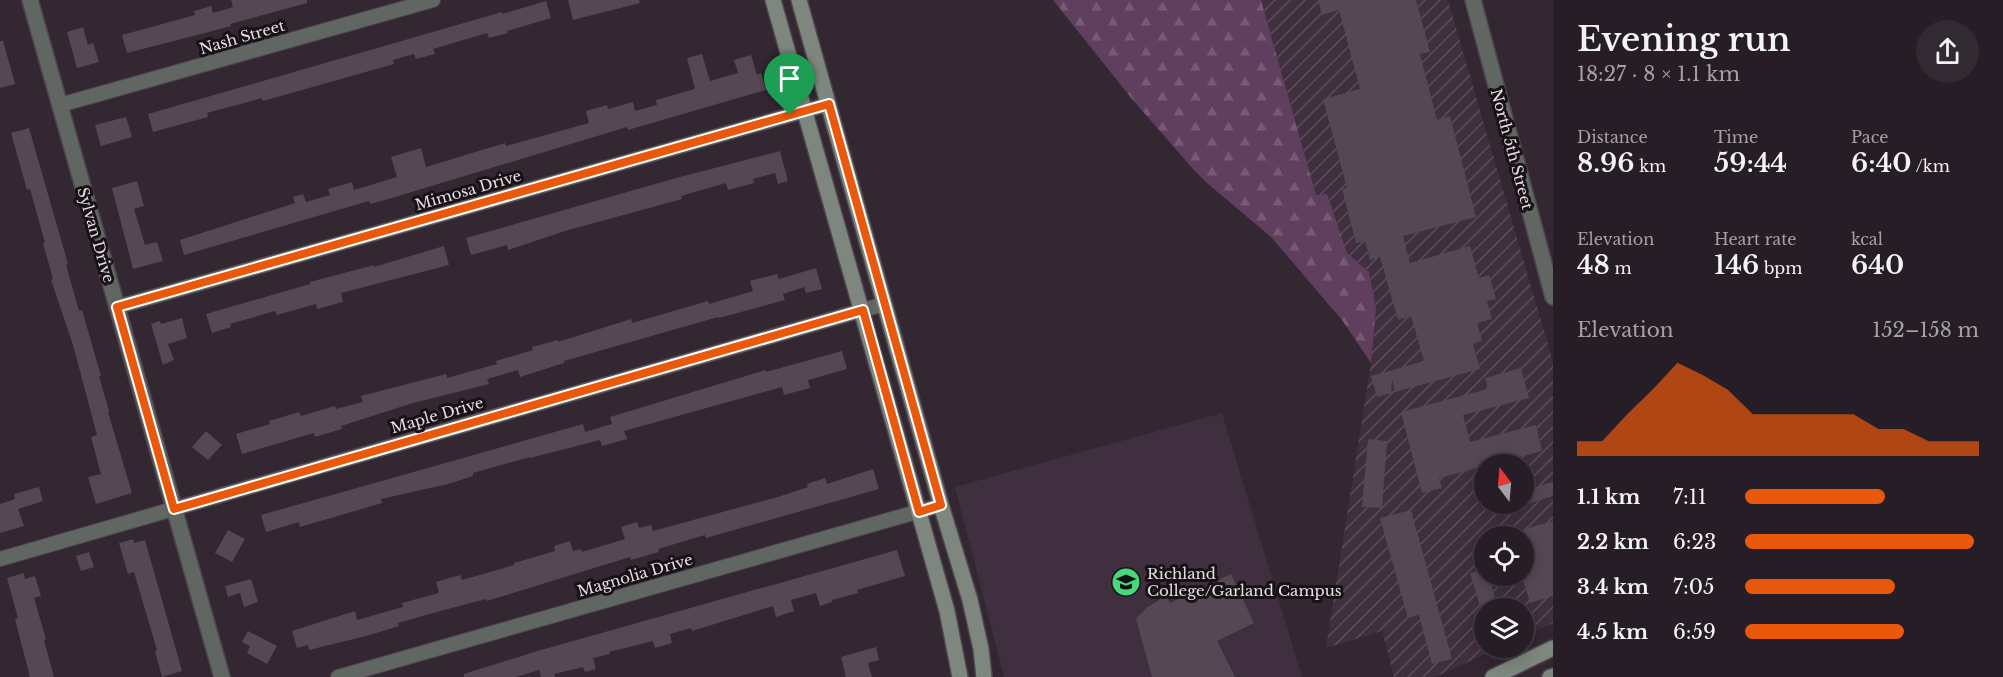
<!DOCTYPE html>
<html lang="en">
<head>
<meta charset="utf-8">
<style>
  body { margin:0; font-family:"Libre Baskerville",serif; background:#322a32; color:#f1f3f6; height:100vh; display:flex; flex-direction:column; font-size:22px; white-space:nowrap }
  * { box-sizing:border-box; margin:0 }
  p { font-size:20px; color:#a4a2a7 }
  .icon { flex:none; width:33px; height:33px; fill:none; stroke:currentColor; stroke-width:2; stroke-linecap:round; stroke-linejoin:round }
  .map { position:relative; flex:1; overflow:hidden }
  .side { display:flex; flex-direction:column; background:#261d26; width:450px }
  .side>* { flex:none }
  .needle { width:39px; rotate:344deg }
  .fabs { position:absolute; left:1474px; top:454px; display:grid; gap:12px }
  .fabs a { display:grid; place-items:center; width:60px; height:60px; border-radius:50%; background:#261d26; box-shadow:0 3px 15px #0003,0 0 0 2px #423b43; font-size:30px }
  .pin { position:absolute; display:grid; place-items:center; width:51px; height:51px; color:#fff; margin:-62px -26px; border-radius:50% 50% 50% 0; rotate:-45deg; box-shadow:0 0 6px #0007 }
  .pin .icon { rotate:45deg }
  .round { display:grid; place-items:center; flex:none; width:63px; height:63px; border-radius:32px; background:#322a32 }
  .head { display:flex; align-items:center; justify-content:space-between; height:102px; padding:0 24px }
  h1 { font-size:33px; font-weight:600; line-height:45px }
  .stats { display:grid; grid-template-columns:repeat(3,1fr); gap:9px; height:102px; padding:6px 24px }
  .stats div { display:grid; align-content:center }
  .stats b { font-size:26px; font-weight:600 }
  .stats small { font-size:16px; font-weight:400 }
  .stats p { font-size:16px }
  .chart { height:168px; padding:12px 24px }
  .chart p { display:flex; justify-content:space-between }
  .chart svg { width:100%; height:108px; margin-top:6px; fill:#ea580c; opacity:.7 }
  ul { padding:0 24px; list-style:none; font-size:20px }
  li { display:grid; grid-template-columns:96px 72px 1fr; align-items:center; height:45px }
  li i { height:15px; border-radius:8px; background:#ea580c }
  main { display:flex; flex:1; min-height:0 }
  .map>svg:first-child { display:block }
  .built { fill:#402f3e }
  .industrial { fill:url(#industrial-furrows); fill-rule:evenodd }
  .forest { fill:url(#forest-firs) }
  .building { fill:#554854 }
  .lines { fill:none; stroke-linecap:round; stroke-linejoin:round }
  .minor-casing { stroke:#50444f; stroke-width:16 }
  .tertiary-casing { stroke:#50444f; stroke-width:18 }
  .secondary-casing { stroke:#50444f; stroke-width:18 }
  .minor { stroke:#606661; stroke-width:14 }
  .tertiary { stroke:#606661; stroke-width:15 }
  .secondary { stroke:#7d877e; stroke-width:15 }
  .route-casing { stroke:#fff; stroke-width:12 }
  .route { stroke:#ea580c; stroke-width:8 }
  .labels { text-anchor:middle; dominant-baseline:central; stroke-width:6; stroke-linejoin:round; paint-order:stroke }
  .street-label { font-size:15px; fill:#e6dee5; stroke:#181217 }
  .poi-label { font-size:15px; fill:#e6dee5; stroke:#181217; text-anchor:start }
</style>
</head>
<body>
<main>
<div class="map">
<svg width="1553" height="677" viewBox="0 0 1553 677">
  <defs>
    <pattern id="industrial-furrows" width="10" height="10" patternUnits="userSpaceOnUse" patternTransform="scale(1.5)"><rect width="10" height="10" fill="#402f3e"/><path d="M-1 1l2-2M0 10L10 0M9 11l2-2" fill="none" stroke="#5c4d5a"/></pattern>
    <pattern id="forest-firs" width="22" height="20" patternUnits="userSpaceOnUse" patternTransform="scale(1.5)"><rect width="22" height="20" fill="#603e5e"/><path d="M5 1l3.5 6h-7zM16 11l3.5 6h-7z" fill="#775975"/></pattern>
  </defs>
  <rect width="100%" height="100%" fill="#332732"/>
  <path class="built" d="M 1222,413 L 1302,677 L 1004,677 L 955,487 Z"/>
  <path class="industrial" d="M 1261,0 L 1448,0 L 1553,362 L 1553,623 L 1524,636 L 1524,609 L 1485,609 L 1485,648 L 1498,648 L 1435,677 L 1394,677 L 1382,631 L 1326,648 L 1371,363 L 1376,309 L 1369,272 L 1347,253 L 1327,195 L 1316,196 ZM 1485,465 L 1524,465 L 1524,504 L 1485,504 ZM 1485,537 L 1524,537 L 1524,576 L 1485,576 Z"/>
  <path class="forest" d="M 1053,0 L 1261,0 L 1316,195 L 1327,194 L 1347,253 L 1369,272 L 1376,309 L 1371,363 L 1342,320 L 1271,237 L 1207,183 L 1193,169 L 1132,99 Z"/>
  <g class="building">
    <path d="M 231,0 L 307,0 L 307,3 L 230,24 L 231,26 L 201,34 L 127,53 L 122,35 L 195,15 L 194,11 L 211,6 L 213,13 L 233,7 Z"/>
    <path d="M 568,0 L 639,0 L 640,3 L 573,20 Z"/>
    <path d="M 1318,0 L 1416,0 L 1430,52 L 1420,54 L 1437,120 L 1450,116 L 1476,217 L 1403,236 L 1410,263 L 1470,246 L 1479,278 L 1489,275 L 1496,299 L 1487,301 L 1492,319 L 1477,323 L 1482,341 L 1473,344 L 1480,369 L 1395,392 L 1392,379 L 1391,393 L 1377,397 L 1371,376 L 1424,361 L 1411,316 L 1398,320 L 1380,257 L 1370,260 L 1365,241 L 1356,243 L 1342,189 L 1347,188 L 1323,99 L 1360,89 L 1339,10 L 1322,15 Z"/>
    <path d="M 546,1 L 551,18 L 507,31 L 508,33 L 489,38 L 487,33 L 433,49 L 435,54 L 416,59 L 414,54 L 393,60 L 394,64 L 263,101 L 262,98 L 207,113 L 208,117 L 153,132 L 148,114 L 502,12 L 502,14 Z"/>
    <path d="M 83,27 L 88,45 L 93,43 L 99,62 L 77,68 L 67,32 Z"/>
    <path d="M 0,41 L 3,41 L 15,84 L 0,88 Z"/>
    <path d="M 702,54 L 710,81 L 738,73 L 734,60 L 751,55 L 757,75 L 761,73 L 766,90 L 628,130 L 627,127 L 392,198 L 370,204 L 369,201 L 184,255 L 180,240 L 295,203 L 293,197 L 303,194 L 306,202 L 330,195 L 328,189 L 352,182 L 354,190 L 397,177 L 391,157 L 421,148 L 426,167 L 505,143 L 506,146 L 589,123 L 586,111 L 607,105 L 608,109 L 633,102 L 635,111 L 657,105 L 656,100 L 695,89 L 687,58 Z"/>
    <path d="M 126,117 L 132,137 L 101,146 L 95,125 Z"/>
    <path d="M 29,128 L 68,264 L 66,265 L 79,311 L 82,310 L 101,376 L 99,376 L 109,411 L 108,412 L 132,493 L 96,504 L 88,477 L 101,474 L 91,437 L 97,435 L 73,345 L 51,280 L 53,279 L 43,243 L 45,243 L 30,189 L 27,190 L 11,133 Z"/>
    <path d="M 780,151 L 788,181 L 778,184 L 775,173 L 753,179 L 754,183 L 728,190 L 726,183 L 681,196 L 682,199 L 565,231 L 508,250 L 507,245 L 471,255 L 466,238 L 676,178 Z"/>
    <path d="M 137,181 L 144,206 L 134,209 L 145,245 L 157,242 L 163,261 L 133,269 L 112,188 Z"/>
    <path d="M 444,246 L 449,265 L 341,293 L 343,302 L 317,309 L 316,304 L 277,315 L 275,311 L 230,324 L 231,327 L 212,333 L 206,314 L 310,284 L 310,282 L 374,265 L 374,267 Z"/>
    <path d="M 816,268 L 822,289 L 806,293 L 804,287 L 783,294 L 785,300 L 719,318 L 718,317 L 564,361 L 564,363 L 520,377 L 518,370 L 487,379 L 489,384 L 413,403 L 341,426 L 342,429 L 315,437 L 314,433 L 242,454 L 236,434 L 270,424 L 269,421 L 299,412 L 301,416 L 335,406 L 336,409 L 363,402 L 361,396 L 446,374 L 447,378 L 497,364 L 496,361 L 533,350 L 532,347 L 558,340 L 558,342 L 631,319 L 632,323 L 708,301 L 709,304 L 753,291 L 750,281 L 777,274 L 779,279 Z"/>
    <path d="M 182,318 L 187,338 L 168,344 L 174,360 L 163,365 L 151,324 L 160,321 L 161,324 Z"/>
    <path d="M 842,351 L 847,369 L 808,380 L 810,388 L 784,395 L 782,387 L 624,431 L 627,439 L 602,446 L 600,440 L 530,458 L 530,457 L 473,473 L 473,476 L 448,484 L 381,499 L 382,503 L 300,527 L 299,522 L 266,532 L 261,515 L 583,424 L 585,432 L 612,424 L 610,417 L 766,370 L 766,372 Z"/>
    <path d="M 1521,368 L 1529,398 L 1463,415 L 1470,442 L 1536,425 L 1542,451 L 1439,478 L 1442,488 L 1422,493 L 1401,412 L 1488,389 L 1485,378 Z"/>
    <path d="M 206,431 L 222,445 L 208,460 L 192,447 Z"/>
    <path d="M 1368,439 L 1387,441 L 1382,508 L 1362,507 Z"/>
    <path d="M 873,469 L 879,489 L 706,538 L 705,535 L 658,549 L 659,552 L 631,560 L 630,557 L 487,601 L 486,599 L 444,610 L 398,623 L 399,626 L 370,635 L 309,650 L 308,645 L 297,648 L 292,631 L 355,611 L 357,620 L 403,607 L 402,603 L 439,593 L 436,582 L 460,575 L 462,580 L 514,565 L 514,563 L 555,551 L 554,546 L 570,541 L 573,551 L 581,549 L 582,552 L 625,539 L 621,527 L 637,522 L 639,528 L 651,525 L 653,531 L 781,496 L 808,487 L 807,484 L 825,478 L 827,484 Z"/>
    <path d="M 1553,482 L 1553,496 L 1524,505 L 1524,490 Z"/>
    <path d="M 39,487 L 43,501 L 18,509 L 24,526 L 0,533 L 0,504 L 15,499 L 14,494 Z"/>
    <path d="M 1411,510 L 1452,659 L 1432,664 L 1419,615 L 1408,618 L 1380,518 Z"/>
    <path d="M 1553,521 L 1553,596 L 1530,603 L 1522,576 L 1524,576 L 1524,529 Z"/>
    <path d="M 228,530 L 245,539 L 232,562 L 215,553 Z"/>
    <path d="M 133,539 L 134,543 L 145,540 L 182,671 L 162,677 L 155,651 L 157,650 L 134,572 L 128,574 L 119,543 Z"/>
    <path d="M 897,550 L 905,576 L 857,590 L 858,593 L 832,600 L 832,602 L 820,606 L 816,593 L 791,600 L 794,611 L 776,617 L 773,606 L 692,631 L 691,628 L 670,634 L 672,643 L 655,648 L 653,641 L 609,652 L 610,654 L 593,658 L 596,669 L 585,672 L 583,667 L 554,674 L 555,677 L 541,677 L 539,670 L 516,677 L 464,677 L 464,674 L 534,652 Z"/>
    <path d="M 89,552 L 94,567 L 81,571 L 76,556 Z"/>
    <path d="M 1485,569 L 1485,576 L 1489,576 L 1498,609 L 1481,609 L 1470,573 Z"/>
    <path d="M 24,573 L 25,579 L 35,576 L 41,596 L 34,598 L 46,639 L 44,640 L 54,677 L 30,677 L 15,619 L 18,618 L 7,578 Z"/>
    <path d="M 1231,574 L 1254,623 L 1217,641 L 1235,677 L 1152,677 L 1136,619 L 1146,608 L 1166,596 L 1170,603 Z"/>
    <path d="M 251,579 L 258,602 L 244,607 L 240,593 L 228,597 L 225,586 Z"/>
    <path d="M 248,631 L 277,646 L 267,664 L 247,653 L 250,646 L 242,642 Z"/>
    <path d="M 876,647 L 879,660 L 868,663 L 872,677 L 846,677 L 841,657 Z"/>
  </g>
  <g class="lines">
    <g class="minor-casing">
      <g id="minor">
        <path d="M 60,105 L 433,0"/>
        <path d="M 117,307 L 829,104"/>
        <path d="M 0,559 L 884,304"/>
        <path d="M 338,677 L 941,505"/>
      </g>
    </g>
    <g class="tertiary-casing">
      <g id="tertiary">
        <path d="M 30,0 L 222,677"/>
        <path d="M 1473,0 L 1553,297"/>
      </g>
    </g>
    <g class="secondary-casing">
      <g id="secondary">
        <path d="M 773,0 L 947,611 L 960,677"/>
        <path d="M 799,0 L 941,505 L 970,600 L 981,649 L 984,677"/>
        <path d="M 1493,677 L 1553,648"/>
        <path d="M 1550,677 L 1553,676"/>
      </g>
    </g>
    <use href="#minor" class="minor"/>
    <use href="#tertiary" class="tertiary"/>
    <use href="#secondary" class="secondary"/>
  </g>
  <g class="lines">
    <g class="route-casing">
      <path id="route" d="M 829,104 L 941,505 L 919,512 L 863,310 L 174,509 L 117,307 Z"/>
    </g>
    <use href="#route" class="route"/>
  </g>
  <defs>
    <g id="university-disc" transform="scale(1.5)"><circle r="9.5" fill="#48d779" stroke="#181217"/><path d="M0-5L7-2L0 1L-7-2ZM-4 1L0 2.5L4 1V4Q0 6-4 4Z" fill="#111"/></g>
  </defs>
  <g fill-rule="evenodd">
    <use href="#university-disc" x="1126" y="582"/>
  </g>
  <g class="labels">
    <g class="street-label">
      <text transform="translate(242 37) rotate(-16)">Nash Street</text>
      <text transform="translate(1512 149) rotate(75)">North 5th Street</text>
      <text transform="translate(468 190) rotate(-16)">Mimosa Drive</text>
      <text transform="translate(96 235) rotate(74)">Sylvan Drive</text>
      <text transform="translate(437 415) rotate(-16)">Maple Drive</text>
      <text transform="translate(635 575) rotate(-16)">Magnolia Drive</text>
    </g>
    <g class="poi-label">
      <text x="1147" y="573">Richland<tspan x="1147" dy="17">College/Garland Campus</tspan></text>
    </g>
  </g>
</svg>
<div class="fabs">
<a><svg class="needle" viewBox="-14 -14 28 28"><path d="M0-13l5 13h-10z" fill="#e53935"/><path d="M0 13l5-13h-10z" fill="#a4a2a7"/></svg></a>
<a><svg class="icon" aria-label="locate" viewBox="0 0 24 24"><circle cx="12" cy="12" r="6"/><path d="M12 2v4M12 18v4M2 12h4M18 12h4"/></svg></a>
<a><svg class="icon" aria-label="layers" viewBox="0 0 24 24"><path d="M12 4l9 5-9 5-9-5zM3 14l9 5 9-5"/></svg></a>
</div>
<div class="pin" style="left:790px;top:115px;background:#1e9e55"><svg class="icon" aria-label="arrive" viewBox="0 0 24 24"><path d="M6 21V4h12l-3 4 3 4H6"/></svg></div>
</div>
<section class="side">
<div class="head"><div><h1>Evening run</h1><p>18:27 · 8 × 1.1 km</p></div><a class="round"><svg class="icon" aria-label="share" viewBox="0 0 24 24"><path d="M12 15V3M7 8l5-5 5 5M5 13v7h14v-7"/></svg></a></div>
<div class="stats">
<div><p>Distance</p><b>8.96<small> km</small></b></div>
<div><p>Time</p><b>59:44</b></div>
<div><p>Pace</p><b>6:40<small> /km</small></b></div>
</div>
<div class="stats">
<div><p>Elevation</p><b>48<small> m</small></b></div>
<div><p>Heart rate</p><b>146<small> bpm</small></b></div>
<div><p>kcal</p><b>640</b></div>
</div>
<div class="chart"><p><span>Elevation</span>152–158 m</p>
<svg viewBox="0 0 160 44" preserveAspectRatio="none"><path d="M0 44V38L10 38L20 27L30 17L40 6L50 11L60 17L70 27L80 27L90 27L100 27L110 27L120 33L130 33L140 38L150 38L160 38V44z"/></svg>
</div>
<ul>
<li><b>1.1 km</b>7:11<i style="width:60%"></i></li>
<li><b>2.2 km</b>6:23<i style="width:98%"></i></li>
<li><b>3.4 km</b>7:05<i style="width:64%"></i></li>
<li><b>4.5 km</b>6:59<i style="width:68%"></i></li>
</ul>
</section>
</main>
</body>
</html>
